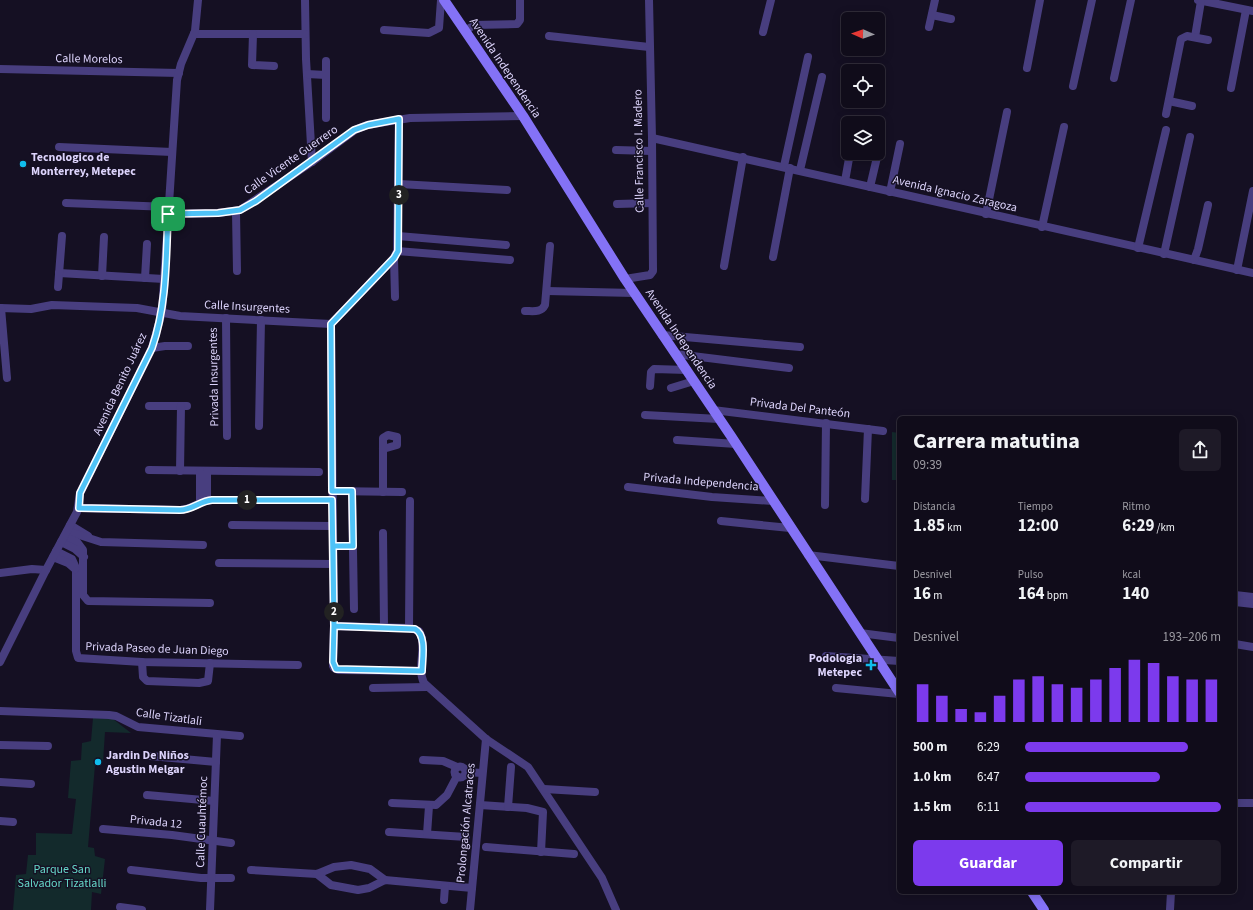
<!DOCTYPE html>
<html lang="es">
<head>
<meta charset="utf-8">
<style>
  body { margin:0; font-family:"Source Sans 3",sans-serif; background:#1e1a27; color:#f1f3f6; height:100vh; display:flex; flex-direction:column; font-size:15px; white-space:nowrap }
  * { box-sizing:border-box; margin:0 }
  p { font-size:13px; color:#9c9ba2 }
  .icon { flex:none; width:22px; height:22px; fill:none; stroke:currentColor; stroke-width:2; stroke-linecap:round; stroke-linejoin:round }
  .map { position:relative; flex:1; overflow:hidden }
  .drawer { position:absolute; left:897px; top:416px; width:340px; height:478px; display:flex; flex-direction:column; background:#100c1a; border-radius:6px; box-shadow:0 2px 10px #0003,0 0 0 1px #302c39 }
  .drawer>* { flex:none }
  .needle { width:26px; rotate:272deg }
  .tools { position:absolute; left:841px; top:12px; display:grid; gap:8px }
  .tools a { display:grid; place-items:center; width:44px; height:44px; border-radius:6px; background:#100c1a; box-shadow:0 2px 10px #0003,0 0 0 1px #302c39; font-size:20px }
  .pin { position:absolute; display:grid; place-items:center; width:34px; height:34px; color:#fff; margin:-17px; border-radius:8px; box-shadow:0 2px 6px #0006 }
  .km { position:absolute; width:20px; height:20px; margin:-10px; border-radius:50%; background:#222; color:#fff; font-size:11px; line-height:20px; text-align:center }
  .round { display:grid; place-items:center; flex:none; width:42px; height:42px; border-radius:6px; background:#1e1a27 }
  .overview { display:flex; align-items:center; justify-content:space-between; height:68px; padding:0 16px }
  h1 { font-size:22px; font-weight:700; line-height:30px }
  .figures { display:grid; grid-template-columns:repeat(3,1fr); gap:6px; height:68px; padding:4px 16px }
  .figures div { display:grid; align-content:center }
  .figures b { font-size:17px; font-weight:700 }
  .figures small { font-size:11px; font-weight:400 }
  .figures p { font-size:11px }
  .chart { height:112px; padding:8px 16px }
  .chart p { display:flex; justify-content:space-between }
  .chart svg { width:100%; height:72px; margin-top:4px; stroke:#7c3aed; stroke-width:6 }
  .primary-button { display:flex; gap:8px; margin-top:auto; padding:8px 16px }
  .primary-button a { flex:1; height:46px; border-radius:6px; background:#7c3aed; color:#fff; font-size:16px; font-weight:700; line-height:46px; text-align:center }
  .primary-button a+a { background:#1e1a27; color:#f1f3f6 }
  ul { padding:0 16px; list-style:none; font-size:13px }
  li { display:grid; grid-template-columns:64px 48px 1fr; align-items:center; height:30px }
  li i { height:10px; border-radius:5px; background:#7c3aed }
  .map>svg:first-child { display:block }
  .green { fill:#132a2c }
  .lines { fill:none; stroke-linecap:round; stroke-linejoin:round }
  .street { stroke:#483e7f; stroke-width:8 }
  .secondary { stroke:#8472f6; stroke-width:10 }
  .route-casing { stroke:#fff; stroke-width:8 }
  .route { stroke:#4fc3f7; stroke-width:5 }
  .poi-dot { fill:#10bded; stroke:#151023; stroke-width:1.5 }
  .labels { text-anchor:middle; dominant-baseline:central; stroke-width:3; stroke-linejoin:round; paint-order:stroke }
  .street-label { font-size:12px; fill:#ddd4fc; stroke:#151023 }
  .poi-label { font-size:12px; font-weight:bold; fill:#ddd4fc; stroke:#151023; text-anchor:start }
  .park-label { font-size:12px; fill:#65d7c8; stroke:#151023 }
</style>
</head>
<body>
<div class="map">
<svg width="1253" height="910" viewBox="0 0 1253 910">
  <rect width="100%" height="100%" fill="#151023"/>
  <g class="green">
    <path d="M 892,432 L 899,433 L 899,480 L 892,480 Z"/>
    <path d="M 93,718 L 113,719 L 131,733 L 105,732 L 103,762 L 95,765 L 88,847 L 94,848 L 95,856 L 105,859 L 101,894 L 92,892 L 91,910 L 13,910 L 16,875 L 26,874 L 28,855 L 36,855 L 36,833 L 72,834 L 76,799 L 68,798 L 71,761 L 81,760 L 82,743 L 91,741 Z"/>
  </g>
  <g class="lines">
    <g class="street">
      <path d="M 305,0 L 306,59 L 312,162"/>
      <path d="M 1198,0 L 1253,11"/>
      <path d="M 932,15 L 951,19"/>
      <path d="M 929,27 L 935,0"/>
      <path d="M 384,30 L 429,33 L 439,28 L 441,0"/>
      <path d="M 465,31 L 474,25 L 517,24 L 520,20 L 520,0"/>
      <path d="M 763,32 L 771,0"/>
      <path d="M 194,34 L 305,34"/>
      <path d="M 253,34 L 252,65 L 274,66"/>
      <path d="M 549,36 L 649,47"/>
      <path d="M 1195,37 L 1201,1"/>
      <path d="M 1027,68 L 1040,0"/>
      <path d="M 0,69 L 179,73"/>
      <path d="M 307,74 L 326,75"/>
      <path d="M 1114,78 L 1131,0"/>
      <path d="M 1073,86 L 1092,0"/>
      <path d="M 1231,88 L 1246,10"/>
      <path d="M 1169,101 L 1192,106"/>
      <path d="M 1166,114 L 1181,39 L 1187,36 L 1208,40"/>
      <path d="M 326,118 L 326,61"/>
      <path d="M 652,138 L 1253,273"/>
      <path d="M 59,147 L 172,152"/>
      <path d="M 616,150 L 652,151"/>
      <path d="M 784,166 L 808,57"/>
      <path d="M 800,170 L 822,77"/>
      <path d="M 845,181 L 850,153"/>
      <path d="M 399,184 L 507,190"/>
      <path d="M 870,187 L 878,153"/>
      <path d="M 890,192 L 900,144"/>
      <path d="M 66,203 L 169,207"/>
      <path d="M 617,204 L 652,203"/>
      <path d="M 236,212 L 237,271"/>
      <path d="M 168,214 L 218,213 L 240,210 L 312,162 L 355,130 L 367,125 L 410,118 L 523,116"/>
      <path d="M 986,214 L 1007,112"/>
      <path d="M 1042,227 L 1064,127"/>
      <path d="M 398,236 L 506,245"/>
      <path d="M 1138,248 L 1166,130"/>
      <path d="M 397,251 L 510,260"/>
      <path d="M 1164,254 L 1190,137"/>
      <path d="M 773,257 L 790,168"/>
      <path d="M 394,258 L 395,297"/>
      <path d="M 1194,260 L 1198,249 L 1208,205"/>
      <path d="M 724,266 L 743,157"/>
      <path d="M 1237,270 L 1253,191"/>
      <path d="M 59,273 L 164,279"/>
      <path d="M 102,276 L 104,237"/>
      <path d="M 145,278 L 147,244"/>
      <path d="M 625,279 L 650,275 L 653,271 L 652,138 L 649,0"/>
      <path d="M 58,287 L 62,236"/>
      <path d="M 547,291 L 634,293"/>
      <path d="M 0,308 L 31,309 L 52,305 L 137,308 L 180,316 L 331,324"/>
      <path d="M 1,308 L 7,378"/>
      <path d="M 525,311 C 533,311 541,313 545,305 L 550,246"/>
      <path d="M 226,318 L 227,436"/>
      <path d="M 331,324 L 334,626 L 333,666 L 334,668 L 338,670 L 422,671"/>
      <path d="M 331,324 L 394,258 L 397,251 L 399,119"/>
      <path d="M 662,335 L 800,347"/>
      <path d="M 152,348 L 165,346 L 188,346"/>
      <path d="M 676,354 L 789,368"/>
      <path d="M 650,386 L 651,372 L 654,369 L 687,370"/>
      <path d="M 671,388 L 694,381"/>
      <path d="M 149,406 L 187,406"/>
      <path d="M 713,410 L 883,431"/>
      <path d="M 645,415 L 719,419"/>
      <path d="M 259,426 L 261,320"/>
      <path d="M 677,440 L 736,444"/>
      <path d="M 149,470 L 319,472"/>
      <path d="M 180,471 L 181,406"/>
      <path d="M 628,487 L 712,497 L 773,501"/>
      <path d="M 332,491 L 402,492"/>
      <path d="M 352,491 L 354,609"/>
      <path d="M 383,492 L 383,438 L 388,435 L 397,437 L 397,445 L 383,449"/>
      <path d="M 865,499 L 868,429"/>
      <path d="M 207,500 L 207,471"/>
      <path d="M 200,502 L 200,471"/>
      <path d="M 825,505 L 826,423"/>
      <path d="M 79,508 L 180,510 C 192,509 200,501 211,500 L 332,500"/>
      <path d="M 721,521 L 790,528"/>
      <path d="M 70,525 L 88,536"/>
      <path d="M 232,525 L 332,526"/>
      <path d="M 67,531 L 101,542 L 203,545"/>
      <path d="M 383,533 L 384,627"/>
      <path d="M 64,537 L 77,542 L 83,550 L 83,595 L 88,601 L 210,603"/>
      <path d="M 61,542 L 75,549 L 84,557"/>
      <path d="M 333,546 L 353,546"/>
      <path d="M 56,551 L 72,559 L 76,568 L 76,651 L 78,658 L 142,662 L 298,665"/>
      <path d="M 808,555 L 899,566"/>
      <path d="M 53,557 L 68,563 L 75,569"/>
      <path d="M 219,563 L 333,564"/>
      <path d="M 0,573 L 32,569 L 46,570"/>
      <path d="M 1235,595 L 1253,597"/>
      <path d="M 1235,602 L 1253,604"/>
      <path d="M 334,626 L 409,628 L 419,631 C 428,646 416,667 424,683 L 486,739 L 528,767 L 602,878 L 616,910"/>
      <path d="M 409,628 L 410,501"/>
      <path d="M 860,633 L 899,638"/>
      <path d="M 1235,644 L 1253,647"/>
      <path d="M 826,656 L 899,661"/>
      <path d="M 0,662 L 46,570 L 77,512 L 80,493 L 152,348 L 162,312 L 177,80 L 181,64 L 195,31 L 198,0"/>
      <path d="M 142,662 L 143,677 L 147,681 L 199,683 L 208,681 L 210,663"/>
      <path d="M 373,688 L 427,687"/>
      <path d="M 836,688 L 899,694"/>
      <path d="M 0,711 L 109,715 L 116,716 L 138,727 L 240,736"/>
      <path d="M 0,745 L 48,746"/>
      <path d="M 150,756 L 216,762"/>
      <path d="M 423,760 L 443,761 L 457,767"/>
      <circle cx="460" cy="772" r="5.5"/>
      <path d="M 466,772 L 482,773"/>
      <path d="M 0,782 L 31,784"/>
      <path d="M 544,789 L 595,792"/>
      <path d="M 147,795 L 214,801"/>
      <path d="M 392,803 L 436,805 L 447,795 L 457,776"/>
      <path d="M 1235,803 L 1253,803"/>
      <path d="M 480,805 L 527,808 L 543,812 L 541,852"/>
      <path d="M 508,807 L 511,767"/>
      <path d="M 0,821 L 13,822"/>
      <path d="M 103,829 L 172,835 L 231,843"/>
      <path d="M 389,832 L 466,837"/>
      <path d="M 427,834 L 429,806"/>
      <path d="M 486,847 L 574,854"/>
      <path d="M 131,870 L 201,878 L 231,878"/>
      <path d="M 251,870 L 317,874 L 334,867 L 351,865 L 370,869 L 385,880"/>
      <path d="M 317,874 L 331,885 L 358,890 L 369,888 L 385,880 L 472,888"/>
      <path d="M 444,900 L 445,886"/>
      <path d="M 120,907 L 142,910"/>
      <path d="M 210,910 L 217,735"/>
      <path d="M 470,910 L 486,739"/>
      <path d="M 1170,910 L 1171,892"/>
    </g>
    <g class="secondary">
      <path d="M 444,0 L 523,116 L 625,279 L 731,436 L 899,692"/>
      <path d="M 1032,892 L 1044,910"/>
    </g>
  </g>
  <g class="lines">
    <g class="route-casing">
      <path id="route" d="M 168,214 C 166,259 167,305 152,348 L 80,493 L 79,508 L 180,510 C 192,510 200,501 212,500 L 332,500 L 334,626 L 415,629 C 427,635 422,660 422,671 L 336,669 L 333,662 L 334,626 L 333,546 L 353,546 L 352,491 L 332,491 L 331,324 L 394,258 L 398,251 L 399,119 L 368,125 L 354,130 L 256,201 L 240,210 L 218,213 L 168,214"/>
    </g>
    <use href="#route" class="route"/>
  </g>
  <g class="poi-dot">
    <circle cx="23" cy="164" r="4"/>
    <path d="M869 659h4v4h4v4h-4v4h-4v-4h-4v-4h4z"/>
    <circle cx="98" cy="762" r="4"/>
  </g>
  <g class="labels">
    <g class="street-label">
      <text transform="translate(89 59) rotate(1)">Calle Morelos</text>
      <text transform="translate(505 68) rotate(56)">Avenida Independencia</text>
      <text transform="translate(639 151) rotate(-91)">Calle Francisco I. Madero</text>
      <text transform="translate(291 160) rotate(-35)">Calle Vicente Guerrero</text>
      <text transform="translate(955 194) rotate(13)">Avenida Ignacio Zaragoza</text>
      <text transform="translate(247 307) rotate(3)">Calle Insurgentes</text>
      <text transform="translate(681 339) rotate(56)">Avenida Independencia</text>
      <text transform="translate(214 377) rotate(-91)">Privada Insurgentes</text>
      <text transform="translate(120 384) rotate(-65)">Avenida Benito Juárez</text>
      <text transform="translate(800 408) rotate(7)">Privada Del Panteón</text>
      <text transform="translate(701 482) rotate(5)">Privada Independencia</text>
      <text transform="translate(157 649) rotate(2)">Privada Paseo de Juan Diego</text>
      <text transform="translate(169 717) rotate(8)">Calle Tizatlali</text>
      <text transform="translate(156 822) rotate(6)">Privada 12</text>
      <text transform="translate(202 822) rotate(-88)">Calle Cuauhtémoc</text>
      <text transform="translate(466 823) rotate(-85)">Prolongación Alcatraces</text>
    </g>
    <g class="poi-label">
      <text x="31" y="157">Tecnologico de<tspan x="31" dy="14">Monterrey, Metepec</tspan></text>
      <text x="862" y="658" text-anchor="end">Podologia<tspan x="862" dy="14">Metepec</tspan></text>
      <text x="106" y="755">Jardin De Niños<tspan x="106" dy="14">Agustin Melgar</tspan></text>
    </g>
    <g class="park-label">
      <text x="62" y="869">Parque San<tspan x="62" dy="14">Salvador Tizatlalli</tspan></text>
    </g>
  </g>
</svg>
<div class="tools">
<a><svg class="needle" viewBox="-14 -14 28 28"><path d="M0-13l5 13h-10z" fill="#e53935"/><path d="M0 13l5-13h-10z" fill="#9c9ba2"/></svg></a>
<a><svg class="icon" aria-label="locate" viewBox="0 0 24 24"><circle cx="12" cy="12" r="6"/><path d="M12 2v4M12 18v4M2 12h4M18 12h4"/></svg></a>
<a><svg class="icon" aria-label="layers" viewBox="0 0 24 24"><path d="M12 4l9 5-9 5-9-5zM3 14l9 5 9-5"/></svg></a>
</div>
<div class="pin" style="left:168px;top:214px;background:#1e9e55"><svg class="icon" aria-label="arrive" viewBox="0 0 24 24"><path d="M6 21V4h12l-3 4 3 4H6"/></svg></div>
<b class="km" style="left:247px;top:500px">1</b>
<b class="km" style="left:334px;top:612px">2</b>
<b class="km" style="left:399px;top:195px">3</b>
<section class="drawer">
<div class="overview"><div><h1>Carrera matutina</h1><p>09:39</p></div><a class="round"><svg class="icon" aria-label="share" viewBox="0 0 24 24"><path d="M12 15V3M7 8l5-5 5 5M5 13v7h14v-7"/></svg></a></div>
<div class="figures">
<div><p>Distancia</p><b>1.85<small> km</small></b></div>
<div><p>Tiempo</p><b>12:00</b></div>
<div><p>Ritmo</p><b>6:29<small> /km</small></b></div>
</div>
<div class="figures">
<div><p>Desnivel</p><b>16<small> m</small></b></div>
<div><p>Pulso</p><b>164<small> bpm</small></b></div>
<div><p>kcal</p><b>140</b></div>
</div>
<div class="chart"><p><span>Desnivel</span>193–206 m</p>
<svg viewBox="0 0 160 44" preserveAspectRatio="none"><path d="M5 44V21M15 44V28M25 44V36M35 44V38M45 44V28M55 44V18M65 44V16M75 44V21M85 44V23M95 44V18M105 44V11M115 44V6M125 44V8M135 44V16M145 44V18M155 44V18"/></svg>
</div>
<ul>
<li><b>500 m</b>6:29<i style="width:83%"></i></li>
<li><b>1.0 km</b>6:47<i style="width:69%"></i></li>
<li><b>1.5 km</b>6:11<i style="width:100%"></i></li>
</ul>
<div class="primary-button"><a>Guardar</a><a>Compartir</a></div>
</section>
</div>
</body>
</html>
